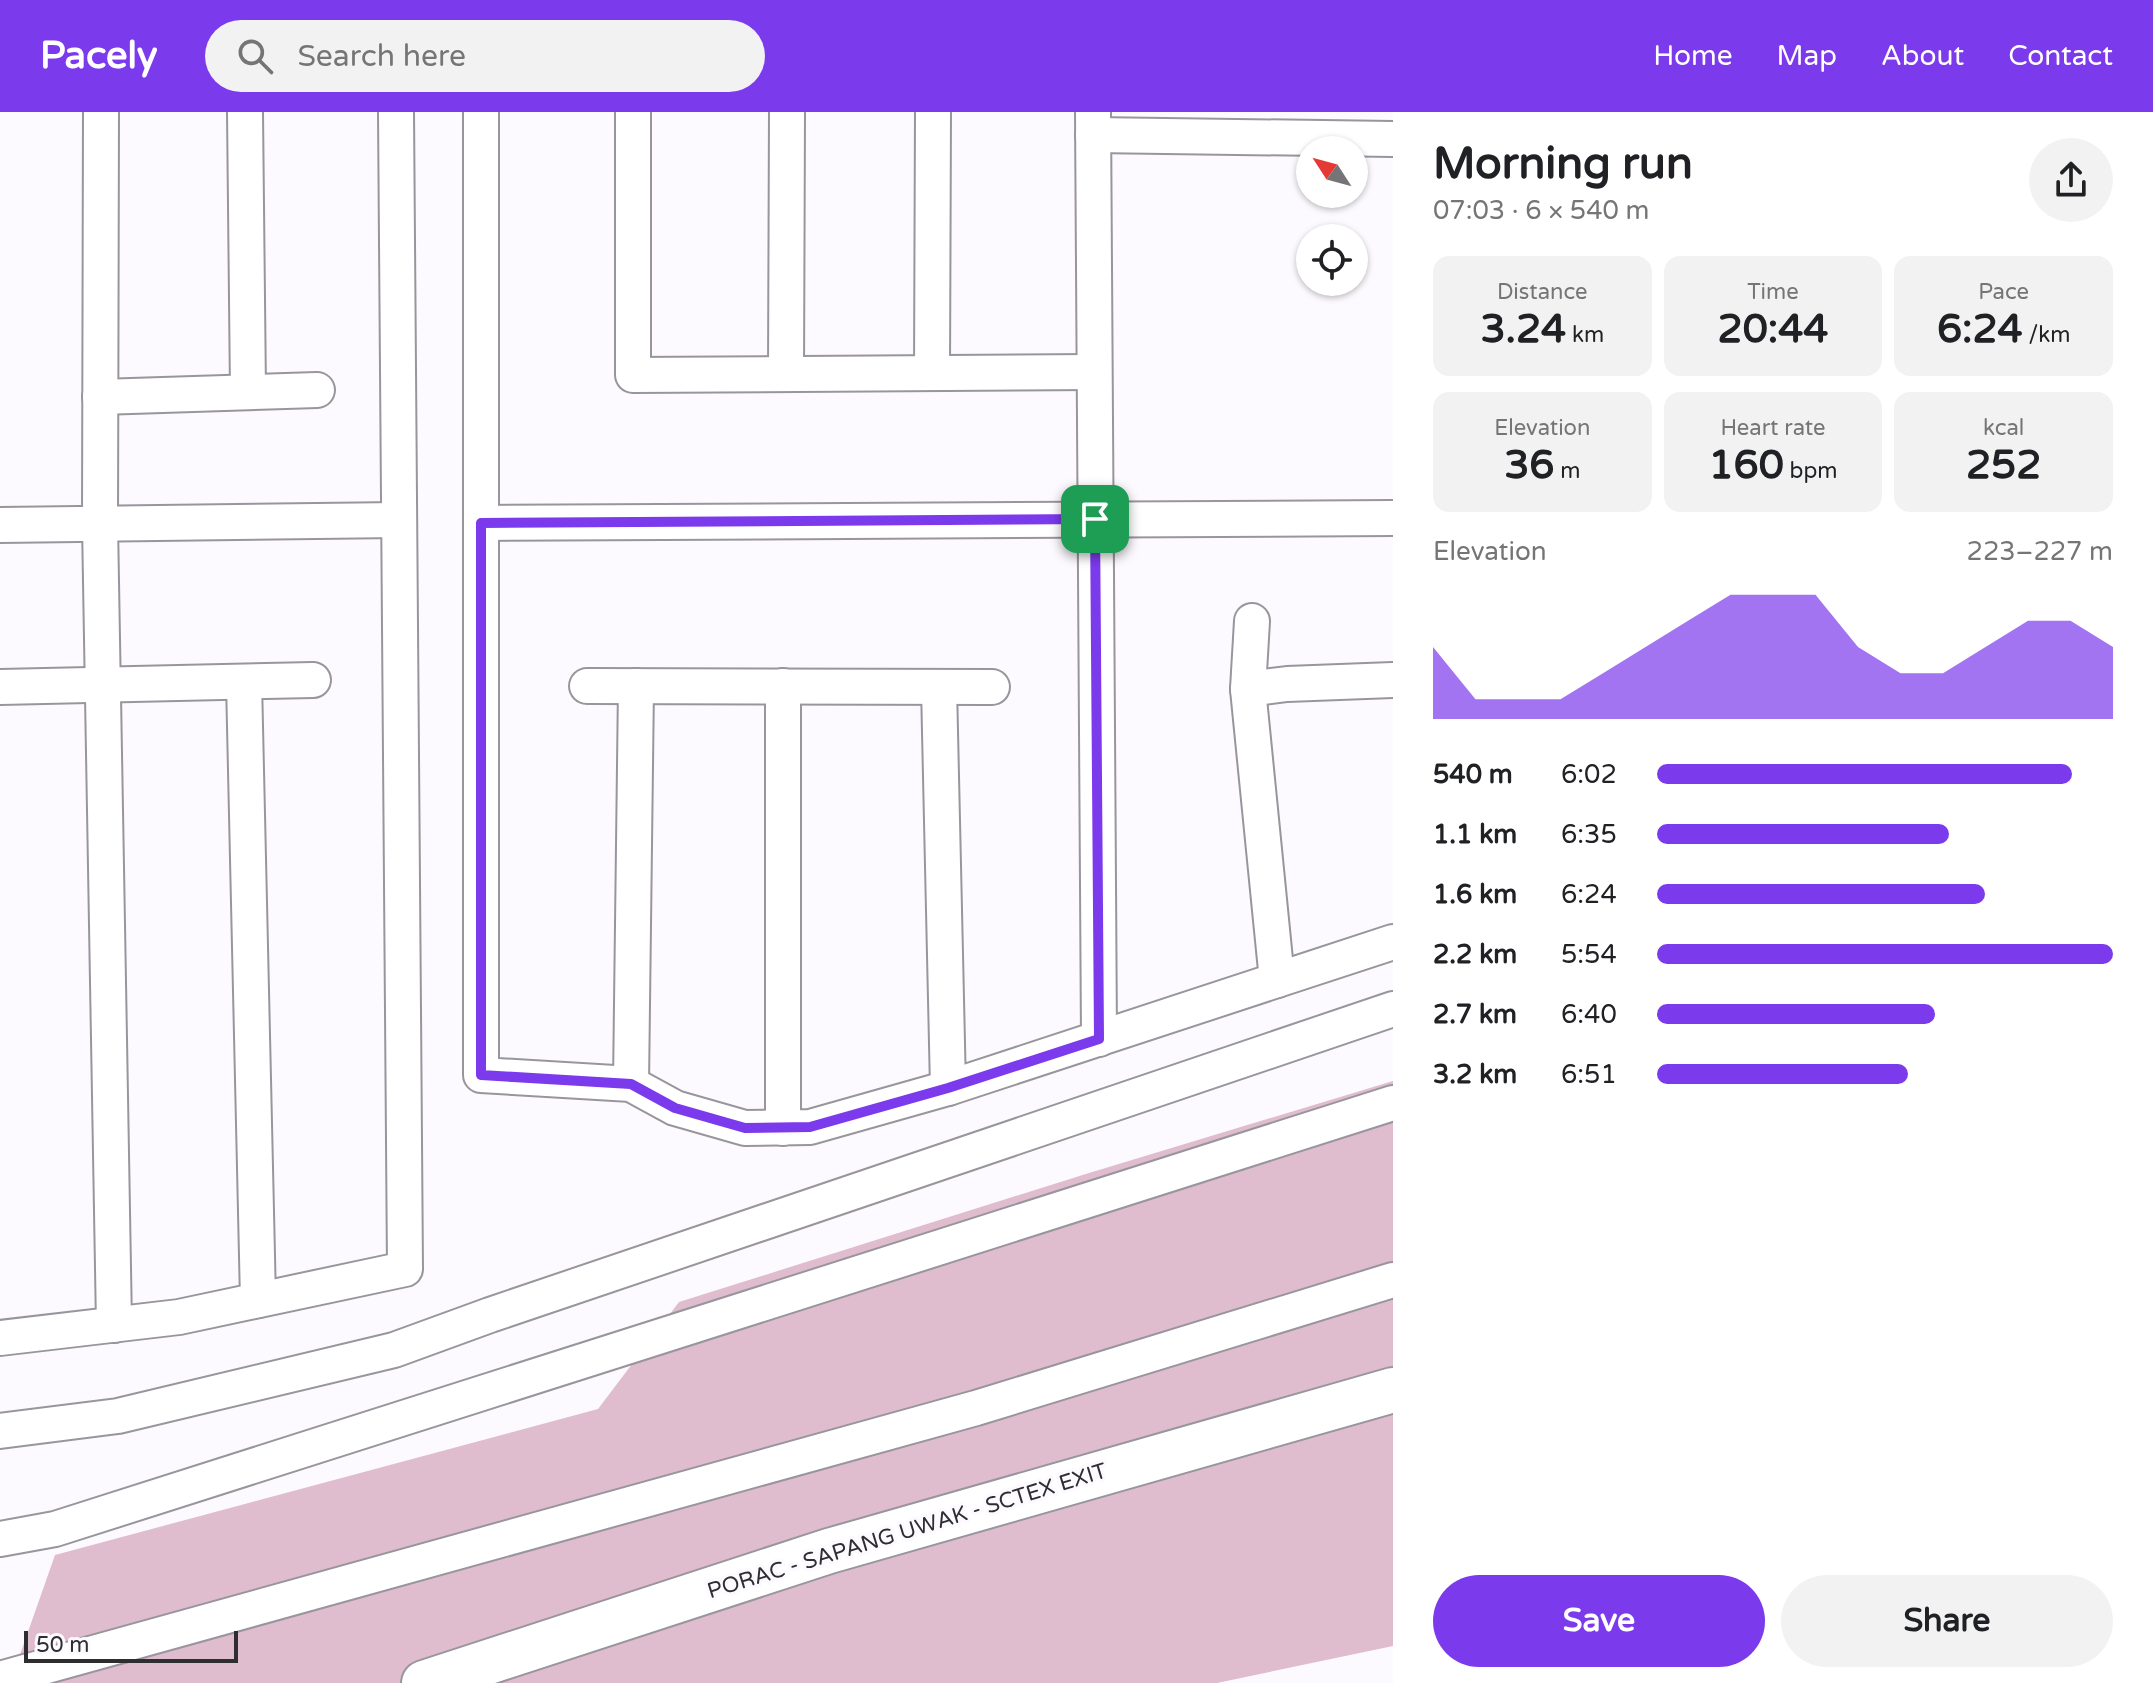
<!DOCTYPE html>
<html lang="en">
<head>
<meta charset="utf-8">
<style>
  body { margin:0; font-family:"Varela Round",sans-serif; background:#f2f2f2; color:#202124; height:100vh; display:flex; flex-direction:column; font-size:30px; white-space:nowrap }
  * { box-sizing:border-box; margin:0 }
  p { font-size:26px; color:#757577 }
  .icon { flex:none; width:44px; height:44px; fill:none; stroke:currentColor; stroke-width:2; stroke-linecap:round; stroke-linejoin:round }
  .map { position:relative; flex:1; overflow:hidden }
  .drawer { display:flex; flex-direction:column; background:#fff; width:760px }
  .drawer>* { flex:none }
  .needle { width:52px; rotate:306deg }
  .fabs { position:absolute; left:1296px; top:24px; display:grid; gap:16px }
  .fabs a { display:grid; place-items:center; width:72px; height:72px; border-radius:50%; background:#fff; box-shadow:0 2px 6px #0004; font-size:40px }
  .scale { position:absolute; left:24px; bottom:20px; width:214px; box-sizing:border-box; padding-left:8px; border:4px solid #2e2d30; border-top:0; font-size:22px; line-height:28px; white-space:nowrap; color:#2e2d30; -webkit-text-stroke:6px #fcfaff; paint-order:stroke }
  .pin { position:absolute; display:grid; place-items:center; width:68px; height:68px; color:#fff; margin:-34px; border-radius:16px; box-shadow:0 4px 12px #0006 }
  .round { display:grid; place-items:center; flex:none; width:84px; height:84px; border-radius:42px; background:#f2f2f2 }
  .summary { display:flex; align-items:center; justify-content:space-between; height:136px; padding:0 40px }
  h1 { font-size:44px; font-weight:700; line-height:60px }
  .stats { display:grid; grid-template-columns:repeat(3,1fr); gap:12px; height:136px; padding:8px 40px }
  .stats div { display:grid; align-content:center; border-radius:16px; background:#f2f2f2; text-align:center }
  .stats b { font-size:40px; font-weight:700 }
  .stats small { font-size:22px; font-weight:400 }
  .stats p { font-size:22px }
  .chart { height:224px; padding:16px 40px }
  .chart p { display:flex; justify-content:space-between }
  .chart svg { width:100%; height:144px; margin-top:8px; fill:#7c3aed; opacity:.7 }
  .button { display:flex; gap:16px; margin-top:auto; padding:16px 40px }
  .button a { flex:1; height:92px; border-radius:48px; background:#7c3aed; color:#fff; font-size:32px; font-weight:700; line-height:92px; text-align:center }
  .button a+a { background:#f2f2f2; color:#202124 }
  ul { padding:0 40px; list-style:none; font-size:26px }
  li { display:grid; grid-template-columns:128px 96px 1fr; align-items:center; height:60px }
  li i { height:20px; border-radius:10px; background:#7c3aed }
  header { display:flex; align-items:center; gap:48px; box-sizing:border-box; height:112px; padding:0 40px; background:#7c3aed; color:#fff }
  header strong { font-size:38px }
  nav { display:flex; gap:44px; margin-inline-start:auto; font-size:28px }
  .search { width:560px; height:72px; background:#f2f2f2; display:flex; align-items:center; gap:20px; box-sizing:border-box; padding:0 28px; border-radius:44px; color:#757577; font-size:30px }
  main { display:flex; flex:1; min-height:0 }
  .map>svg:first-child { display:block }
  .green { fill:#e0bccf }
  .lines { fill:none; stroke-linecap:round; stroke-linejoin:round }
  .minor-casing { stroke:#99959d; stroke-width:38 }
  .major-casing { stroke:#99959d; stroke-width:48 }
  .minor { stroke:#fff; stroke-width:34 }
  .major { stroke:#fff; stroke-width:44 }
  .route-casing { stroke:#fff; stroke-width:16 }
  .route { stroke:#7c3aed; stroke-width:10 }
  .labels { text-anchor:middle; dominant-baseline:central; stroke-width:7; stroke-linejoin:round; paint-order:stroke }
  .street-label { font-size:22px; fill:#2e2d30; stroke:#fcfaff }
</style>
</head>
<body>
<header>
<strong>Pacely</strong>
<div class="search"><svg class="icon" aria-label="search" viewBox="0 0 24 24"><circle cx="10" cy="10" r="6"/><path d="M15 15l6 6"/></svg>Search here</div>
<nav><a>Home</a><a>Map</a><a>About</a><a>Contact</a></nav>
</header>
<main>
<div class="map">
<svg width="1393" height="1571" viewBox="0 0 1393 1571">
  <rect width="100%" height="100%" fill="#fcfaff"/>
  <path class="green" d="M 1393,969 L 1393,1534 L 1217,1571 L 10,1571 L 55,1443 L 598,1297 L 679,1190 L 1089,1061 Z"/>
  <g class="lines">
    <g class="minor-casing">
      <g id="minor">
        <path d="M 101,0 L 100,412 L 114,1213"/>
        <path d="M 245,0 L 248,280"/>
        <path d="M 481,0 L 481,963 L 631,972 L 675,996 L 745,1016 L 810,1015 L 948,976 L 1393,830"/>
        <path d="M 633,0 L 633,263 L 1094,260"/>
        <path d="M 1093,0 L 1099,927"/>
        <path d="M 1093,23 L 1393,27"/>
        <path d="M 932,261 L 933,0"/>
        <path d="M 786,262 L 787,0"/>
        <path d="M 100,285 L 317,278"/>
        <path d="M 481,411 L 1393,406"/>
        <path d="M 0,413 L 399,408"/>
        <path d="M 1252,509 L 1248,577 L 1277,868"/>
        <path d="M 244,570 L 258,1188"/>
        <path d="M 587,574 L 992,575"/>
        <path d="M 783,574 L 783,1016"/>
        <path d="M 0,575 L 313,568"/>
        <path d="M 939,575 L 948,976"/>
        <path d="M 1248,577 L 1287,572 L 1393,568"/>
        <path d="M 631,972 L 636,574"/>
        <path d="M 0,1226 L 179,1205 L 405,1157 L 396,0"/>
        <path d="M 0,1319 L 118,1304 L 394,1238 L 490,1203 L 1393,897"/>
        <path d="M 0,1427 L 55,1417 L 1393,991"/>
        <path d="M 0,1567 L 976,1296 L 1393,1168"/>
      </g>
    </g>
    <g class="major-casing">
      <path id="major" d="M 424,1571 L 829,1439 L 1393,1278"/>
    </g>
    <use href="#minor" class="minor"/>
    <use href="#major" class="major"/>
  </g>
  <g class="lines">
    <g class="route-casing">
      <path id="route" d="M 1095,407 L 1099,927 L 948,976 L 810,1015 L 745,1016 L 675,996 L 631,972 L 481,963 L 481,411 Z"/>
    </g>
    <use href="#route" class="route"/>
  </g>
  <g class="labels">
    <g class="street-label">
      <text transform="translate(907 1419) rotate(-17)">PORAC - SAPANG UWAK - SCTEX EXIT</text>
    </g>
  </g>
</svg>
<div class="fabs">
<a><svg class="needle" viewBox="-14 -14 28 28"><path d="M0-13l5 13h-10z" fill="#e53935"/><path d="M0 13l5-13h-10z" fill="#757577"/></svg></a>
<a><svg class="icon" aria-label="locate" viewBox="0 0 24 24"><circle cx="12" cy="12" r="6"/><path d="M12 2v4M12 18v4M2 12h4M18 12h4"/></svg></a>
</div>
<div class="scale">50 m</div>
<div class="pin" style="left:1095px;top:407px;background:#1e9e55"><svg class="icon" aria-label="arrive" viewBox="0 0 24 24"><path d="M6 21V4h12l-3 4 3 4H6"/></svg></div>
</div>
<section class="drawer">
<div class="summary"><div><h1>Morning run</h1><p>07:03 · 6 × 540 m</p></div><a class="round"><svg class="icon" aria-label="share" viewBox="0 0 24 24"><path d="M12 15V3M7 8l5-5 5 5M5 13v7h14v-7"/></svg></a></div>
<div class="stats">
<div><p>Distance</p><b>3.24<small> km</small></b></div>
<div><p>Time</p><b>20:44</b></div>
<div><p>Pace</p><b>6:24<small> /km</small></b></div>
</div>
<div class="stats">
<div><p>Elevation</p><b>36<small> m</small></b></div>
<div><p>Heart rate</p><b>160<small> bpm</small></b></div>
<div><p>kcal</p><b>252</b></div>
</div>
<div class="chart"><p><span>Elevation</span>223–227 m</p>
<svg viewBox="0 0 160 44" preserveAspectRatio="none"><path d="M0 44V22L10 38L20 38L30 38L40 30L50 22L60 14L70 6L80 6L90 6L100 22L110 30L120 30L130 22L140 14L150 14L160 22V44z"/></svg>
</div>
<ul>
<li><b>540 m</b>6:02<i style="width:91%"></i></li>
<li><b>1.1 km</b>6:35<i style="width:64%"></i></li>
<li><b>1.6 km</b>6:24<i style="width:72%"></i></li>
<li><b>2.2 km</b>5:54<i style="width:100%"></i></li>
<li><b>2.7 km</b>6:40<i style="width:61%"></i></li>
<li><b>3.2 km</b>6:51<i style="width:55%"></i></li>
</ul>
<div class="button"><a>Save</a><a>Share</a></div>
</section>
</main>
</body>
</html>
